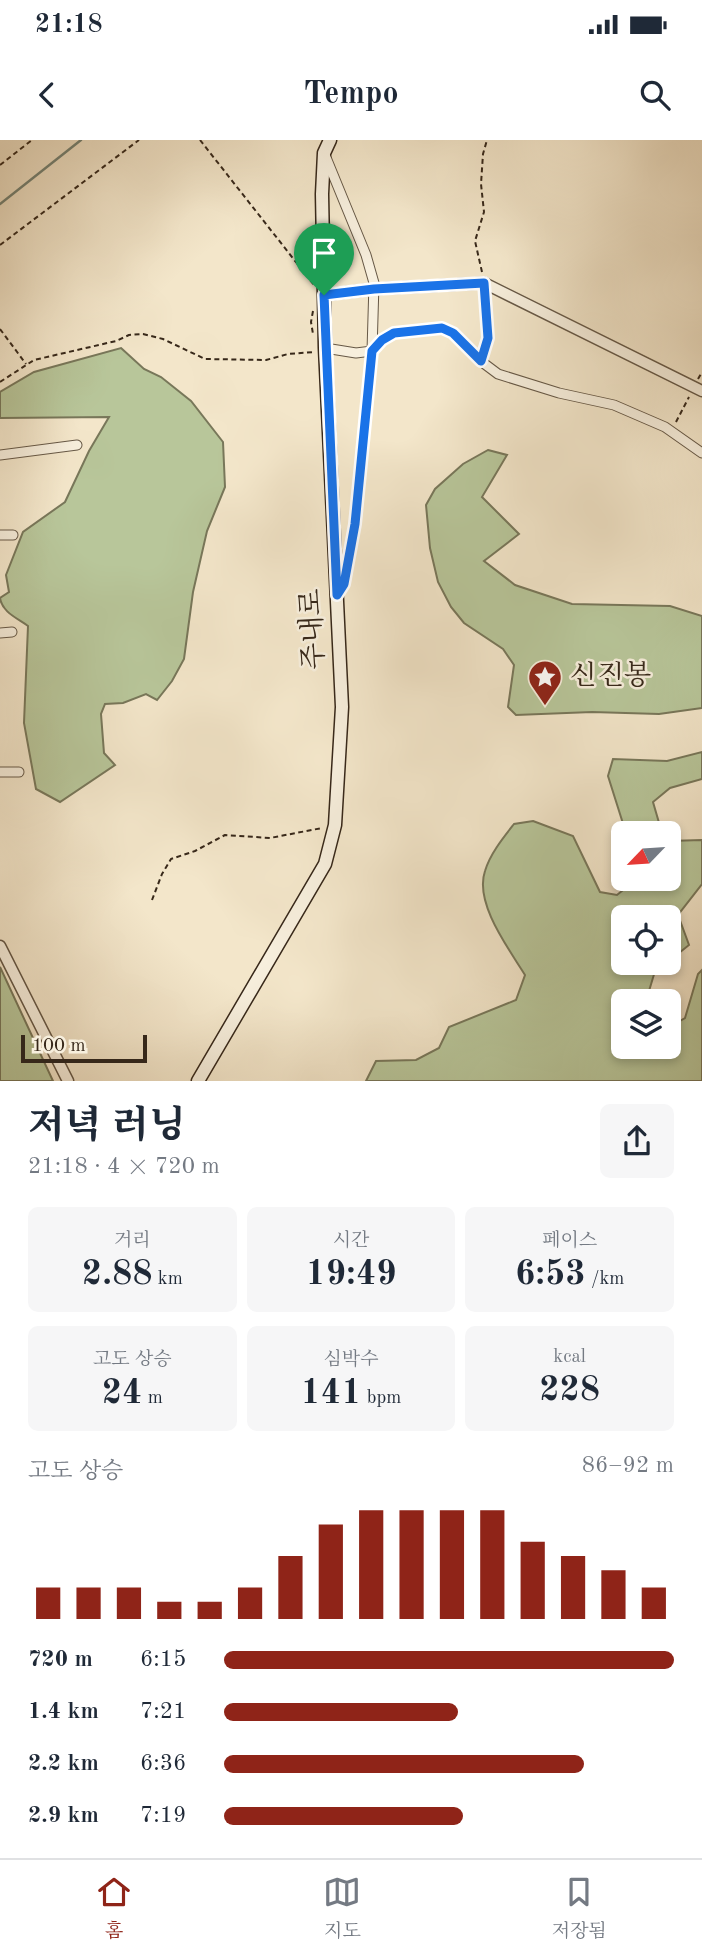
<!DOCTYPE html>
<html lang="ko">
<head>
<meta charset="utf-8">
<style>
  body { margin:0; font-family:"Old Standard TT","Noto Serif KR",serif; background:#f6f6f7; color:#1f2937; height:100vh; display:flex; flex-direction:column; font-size:26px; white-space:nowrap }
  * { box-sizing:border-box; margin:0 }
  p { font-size:23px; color:#747a83 }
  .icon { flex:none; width:38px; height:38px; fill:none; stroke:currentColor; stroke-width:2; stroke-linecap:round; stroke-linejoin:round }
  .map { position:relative; height:941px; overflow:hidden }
  .panel { display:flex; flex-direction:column; background:#fff; flex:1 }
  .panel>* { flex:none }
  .needle { width:46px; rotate:245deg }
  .controls { position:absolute; left:611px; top:681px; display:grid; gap:14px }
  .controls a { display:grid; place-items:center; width:70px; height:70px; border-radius:10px; background:#fff; box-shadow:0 4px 10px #0003; font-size:35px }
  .scale { position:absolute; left:21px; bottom:18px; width:126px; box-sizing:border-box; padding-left:7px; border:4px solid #37281a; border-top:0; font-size:19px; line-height:24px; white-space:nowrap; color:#37281a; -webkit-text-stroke:5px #f7efdd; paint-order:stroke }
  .pin { position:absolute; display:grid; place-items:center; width:60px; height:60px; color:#fff; margin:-72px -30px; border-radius:50% 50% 50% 0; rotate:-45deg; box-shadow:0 0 7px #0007 }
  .pin .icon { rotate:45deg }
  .round { display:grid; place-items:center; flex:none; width:74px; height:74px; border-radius:10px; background:#f6f6f7 }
  .summary { display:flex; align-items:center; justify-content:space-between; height:119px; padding:0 28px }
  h1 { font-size:38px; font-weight:800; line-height:52px }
  .stats { display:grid; grid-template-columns:repeat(3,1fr); gap:10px; height:119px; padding:7px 28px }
  .stats div { display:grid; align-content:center; border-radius:10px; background:#f6f6f7; text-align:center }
  .stats b { font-size:35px; font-weight:800 }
  .stats small { font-size:19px; font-weight:400 }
  .stats p { font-size:19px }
  .chart { height:196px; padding:14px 28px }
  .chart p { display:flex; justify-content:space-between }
  .chart svg { width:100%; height:126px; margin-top:7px; stroke:#8f2418; stroke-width:6 }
  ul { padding:0 28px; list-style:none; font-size:23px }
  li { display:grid; grid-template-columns:112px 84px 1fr; align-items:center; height:52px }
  li i { height:18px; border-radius:9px; background:#8f2418 }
  .status { display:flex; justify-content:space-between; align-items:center; height:49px; padding:0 35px; background:#fff; direction:ltr }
  .status svg { height:19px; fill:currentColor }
  header { display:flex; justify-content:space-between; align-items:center; height:91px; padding:0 28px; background:#fff; font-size:32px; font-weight:800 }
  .menu { display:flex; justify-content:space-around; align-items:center; height:98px; border-top:2px solid #e0e1e3; background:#fff; font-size:19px; color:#747a83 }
  .menu a { display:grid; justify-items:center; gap:4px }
  .menu .selected { color:#8f2418 }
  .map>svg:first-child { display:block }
  .green { fill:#b8c69a; stroke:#78775a; stroke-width:2 }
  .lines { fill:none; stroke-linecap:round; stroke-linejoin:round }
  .stream { stroke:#748376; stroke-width:2.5 }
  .minor-casing { stroke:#665846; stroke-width:11 }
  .tertiary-casing { stroke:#665846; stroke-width:13 }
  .secondary-casing { stroke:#37281a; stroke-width:15 }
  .path { stroke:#37281a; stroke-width:2; stroke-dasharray:5 3.5; stroke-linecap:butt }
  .minor { stroke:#f7efdd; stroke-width:9 }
  .tertiary { stroke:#f7efdd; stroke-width:10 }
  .secondary { stroke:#f7efdd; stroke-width:12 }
  .route-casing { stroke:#fff; stroke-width:14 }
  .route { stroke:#1a73e8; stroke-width:9 }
  .labels { text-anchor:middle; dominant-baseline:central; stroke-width:5; stroke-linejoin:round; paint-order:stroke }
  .street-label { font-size:28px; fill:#37281a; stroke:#f7efdd }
  .poi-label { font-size:28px; fill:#37281a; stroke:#f7efdd; text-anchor:start }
</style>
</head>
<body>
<div class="status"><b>21:18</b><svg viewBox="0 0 49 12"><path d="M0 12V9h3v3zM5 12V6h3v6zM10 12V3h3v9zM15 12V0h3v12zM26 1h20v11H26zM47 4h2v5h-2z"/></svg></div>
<header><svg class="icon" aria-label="back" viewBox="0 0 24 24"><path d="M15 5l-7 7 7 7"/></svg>Tempo<svg class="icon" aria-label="search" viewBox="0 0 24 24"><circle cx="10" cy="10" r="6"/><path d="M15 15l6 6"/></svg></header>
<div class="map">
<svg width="702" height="941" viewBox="0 0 702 941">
  <rect width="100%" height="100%" fill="#f3e6ca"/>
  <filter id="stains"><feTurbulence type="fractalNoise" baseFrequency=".00286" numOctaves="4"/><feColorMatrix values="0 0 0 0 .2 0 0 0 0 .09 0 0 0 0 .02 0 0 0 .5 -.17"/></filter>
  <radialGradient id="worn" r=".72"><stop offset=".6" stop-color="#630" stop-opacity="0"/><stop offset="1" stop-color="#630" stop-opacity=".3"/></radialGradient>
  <g class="green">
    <path d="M 121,208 L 144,229 L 161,237 L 191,261 L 223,302 L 225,347 L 207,391 L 193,452 L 184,519 L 172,541 L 157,560 L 146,554 L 123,563 L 105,564 L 101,574 L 104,613 L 115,625 L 60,662 L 36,649 L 24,583 L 28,486 C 17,478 2,472 0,458 L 9,452 L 6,435 L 23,392 L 65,362 L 89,311 L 109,277 L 0,278 L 0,252 L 34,232 Z"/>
    <path d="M 488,310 L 507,315 L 482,357 L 519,394 L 484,421 L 515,445 L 572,464 L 670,466 L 702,476 L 702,568 L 659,574 L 592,572 L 516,575 L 508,567 L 514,525 L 503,509 L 464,483 L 451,467 L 438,442 L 430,408 L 426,365 L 435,349 L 463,324 Z"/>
    <path d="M 702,612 L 702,639 L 670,648 L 653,662 L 662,693 L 626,693 L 608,636 L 613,619 L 667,621 Z"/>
    <path d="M 533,681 L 573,696 L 600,752 L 617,755 L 634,741 L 634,739 L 668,738 L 669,701 L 702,700 L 702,744 L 678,775 L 689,805 L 669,821 L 668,777 L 623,777 L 623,822 L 666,823 L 655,831 L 646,861 L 623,861 L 623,906 L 668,906 L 669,887 L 685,878 L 698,834 L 702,830 L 702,941 L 366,941 L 376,921 L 416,920 L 439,908 L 449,887 L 516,860 L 525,835 C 509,809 474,763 485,731 C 490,714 503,698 514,684 Z"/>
    <path d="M 0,827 L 53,941 L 0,941 Z"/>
  </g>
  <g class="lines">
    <path class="stream" d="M 0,64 L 81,0"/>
    <g class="minor-casing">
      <g id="minor">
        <path d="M 325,15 L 366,115 L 374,143 L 372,211 L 355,384 L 344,445 L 337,455"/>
        <path d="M 325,208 L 356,213 L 372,211 L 382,200 L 394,193 L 442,188 L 453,193 L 478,219 L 498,234 L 559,253 L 614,265 L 665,287 L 702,313"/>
        <path d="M 0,315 L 77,305"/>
        <path d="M 0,395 L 13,395"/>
        <path d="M 0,493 L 12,492"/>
        <path d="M 0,632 L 19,632"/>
      </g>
    </g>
    <g class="tertiary-casing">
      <g id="tertiary">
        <path d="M 324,155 L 374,149 L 484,143 L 702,251"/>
        <path d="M 0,806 L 68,941"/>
      </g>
    </g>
    <g class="secondary-casing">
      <path id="secondary" d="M 198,941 L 325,724 L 335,685 L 342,567 L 325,208 L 322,54 L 324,13 L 330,0"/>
    </g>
    <g class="path">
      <path d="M 200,0 L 314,145"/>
      <path d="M 0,25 L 32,0"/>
      <path d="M 0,105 L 139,0"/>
      <path d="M 482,132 L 475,101 L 484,72 L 481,44 L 483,14 L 487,0"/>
      <path d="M 313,171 L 311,182 L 313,194"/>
      <path d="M 0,189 L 26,224"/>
      <path d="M 484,212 L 488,198 L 485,155"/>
      <path d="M 698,239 L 702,232"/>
      <path d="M 0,242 L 34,220 L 116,201 L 129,195 L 143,194 L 163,199 L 205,219 L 266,220 L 288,214 L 315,212"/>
      <path d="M 676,282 L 689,257"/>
      <path d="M 152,760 L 162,734 L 171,719 L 195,711 L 225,695 L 270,698 L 322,688"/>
    </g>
    <use href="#minor" class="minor"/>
    <use href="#tertiary" class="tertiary"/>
    <use href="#secondary" class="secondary"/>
  </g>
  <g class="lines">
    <g class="route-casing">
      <path id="route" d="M 484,143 L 488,198 L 481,221 L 453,193 L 442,188 L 394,193 L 382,200 L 372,211 L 355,384 L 344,444 L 337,455 L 324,155 L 374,149 Z"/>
    </g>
    <use href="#route" class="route"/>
  </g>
  <defs>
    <g id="sight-pin" transform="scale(1.75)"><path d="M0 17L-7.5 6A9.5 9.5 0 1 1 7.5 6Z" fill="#8f2418" stroke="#f7efdd"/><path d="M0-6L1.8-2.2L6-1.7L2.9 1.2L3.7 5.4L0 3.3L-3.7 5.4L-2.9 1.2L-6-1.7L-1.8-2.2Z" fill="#fff"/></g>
  </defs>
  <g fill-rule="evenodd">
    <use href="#sight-pin" x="545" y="537"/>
  </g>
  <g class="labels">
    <g class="street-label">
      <text transform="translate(314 489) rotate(-93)">주내로</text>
    </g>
    <g class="poi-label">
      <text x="570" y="537">신진봉</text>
    </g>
  </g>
  <rect width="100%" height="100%" filter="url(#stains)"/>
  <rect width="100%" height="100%" fill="url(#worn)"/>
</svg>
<div class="controls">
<a><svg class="needle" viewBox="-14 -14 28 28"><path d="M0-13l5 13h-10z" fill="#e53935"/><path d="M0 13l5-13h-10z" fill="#747a83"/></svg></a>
<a><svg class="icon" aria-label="locate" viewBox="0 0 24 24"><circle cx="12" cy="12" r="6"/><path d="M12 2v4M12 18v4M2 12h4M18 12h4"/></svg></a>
<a><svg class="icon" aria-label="layers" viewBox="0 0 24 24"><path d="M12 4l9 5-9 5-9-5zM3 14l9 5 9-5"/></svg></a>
</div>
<div class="scale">100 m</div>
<div class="pin" style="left:324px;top:155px;background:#1e9e55"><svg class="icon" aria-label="arrive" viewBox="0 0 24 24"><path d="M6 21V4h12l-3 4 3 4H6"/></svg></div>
</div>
<section class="panel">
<div class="summary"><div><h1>저녁 러닝</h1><p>21:18 · 4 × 720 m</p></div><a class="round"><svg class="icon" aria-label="share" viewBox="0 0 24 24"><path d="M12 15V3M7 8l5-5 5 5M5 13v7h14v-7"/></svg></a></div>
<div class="stats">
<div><p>거리</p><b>2.88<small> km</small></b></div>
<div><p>시간</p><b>19:49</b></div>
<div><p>페이스</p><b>6:53<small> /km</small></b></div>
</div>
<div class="stats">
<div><p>고도 상승</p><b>24<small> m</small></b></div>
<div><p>심박수</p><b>141<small> bpm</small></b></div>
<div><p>kcal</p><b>228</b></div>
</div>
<div class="chart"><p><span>고도 상승</span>86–92 m</p>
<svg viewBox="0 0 160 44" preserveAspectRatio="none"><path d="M5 44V33M15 44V33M25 44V33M35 44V38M45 44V38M55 44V33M65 44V22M75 44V11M85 44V6M95 44V6M105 44V6M115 44V6M125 44V17M135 44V22M145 44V27M155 44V33"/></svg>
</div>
<ul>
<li><b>720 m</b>6:15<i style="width:100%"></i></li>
<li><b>1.4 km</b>7:21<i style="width:52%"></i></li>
<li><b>2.2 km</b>6:36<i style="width:80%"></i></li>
<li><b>2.9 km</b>7:19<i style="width:53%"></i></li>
</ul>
</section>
<nav class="menu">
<a class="selected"><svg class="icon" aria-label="home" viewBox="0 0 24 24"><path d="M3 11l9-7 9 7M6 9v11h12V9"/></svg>홈</a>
<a><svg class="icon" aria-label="map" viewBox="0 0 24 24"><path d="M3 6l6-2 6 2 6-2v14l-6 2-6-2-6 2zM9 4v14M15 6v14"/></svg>지도</a>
<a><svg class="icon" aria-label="saved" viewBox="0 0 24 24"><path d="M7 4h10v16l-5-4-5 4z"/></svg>저장됨</a>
</nav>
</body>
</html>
